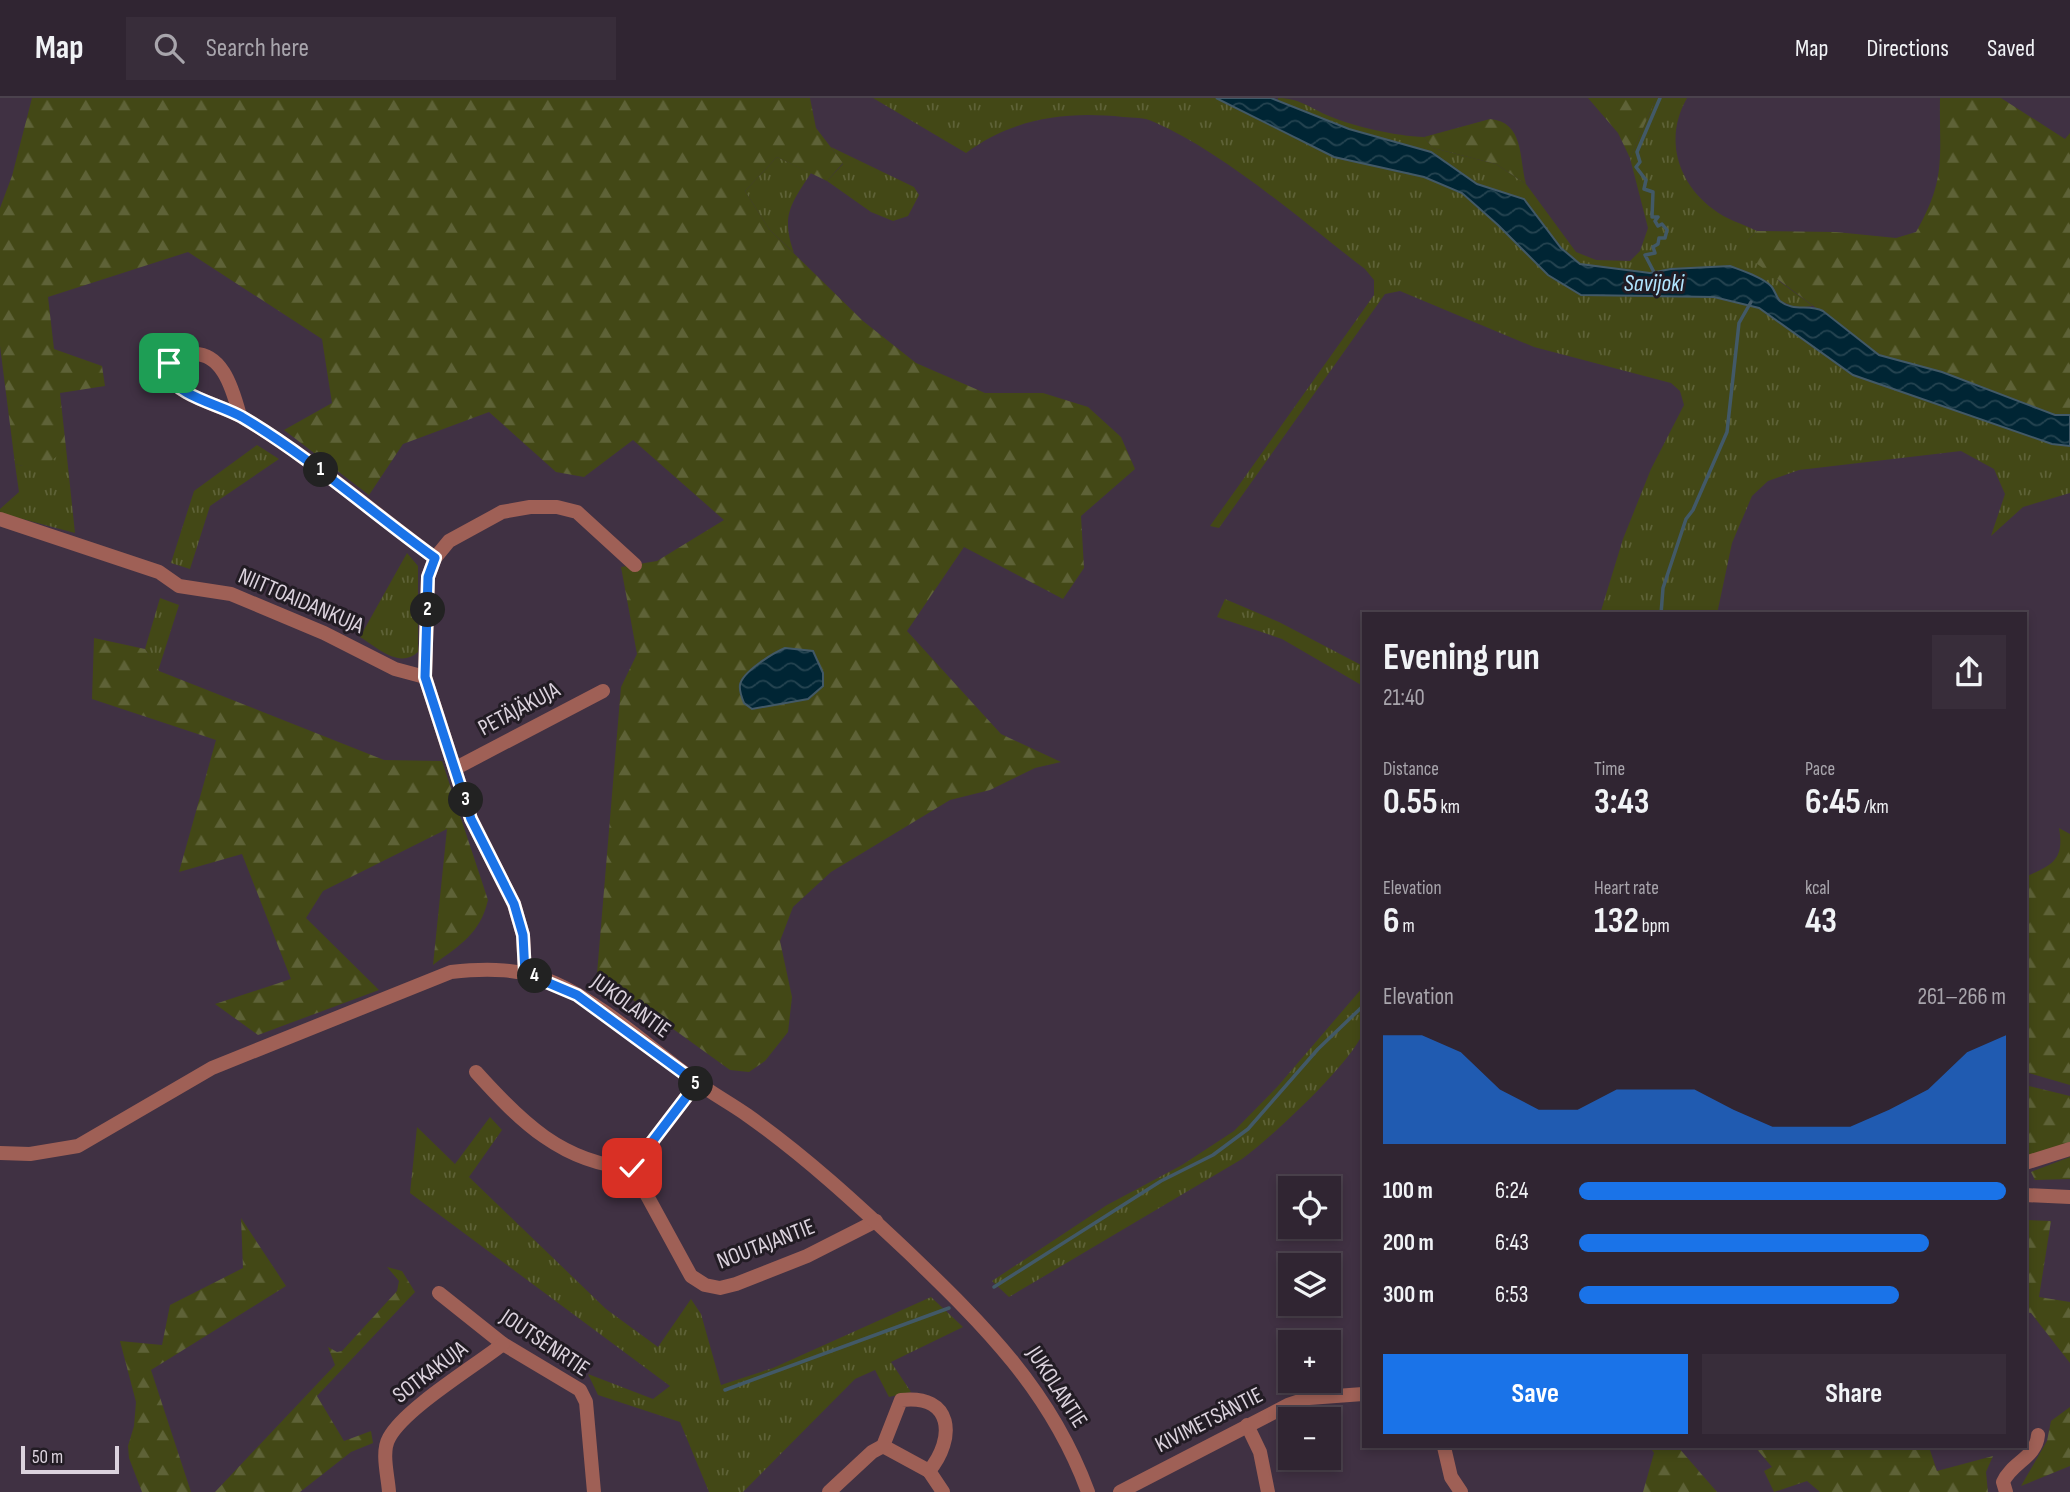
<!DOCTYPE html>
<html lang="en">
<head>
<meta charset="utf-8">
<style>
  body { margin:0; font-family:"Sofia Sans Condensed",sans-serif; background:#382d3a; color:#f1f3f6; height:100vh; display:flex; flex-direction:column; font-size:26px; white-space:nowrap }
  * { box-sizing:border-box; margin:0 }
  p { font-size:23px; color:#a8a5ac }
  .icon { flex:none; width:38px; height:38px; fill:none; stroke:currentColor; stroke-width:2; stroke-linecap:round; stroke-linejoin:round }
  .map { position:relative; flex:1; overflow:hidden }
  .side { position:absolute; left:1362px; top:514px; width:665px; height:836px; display:flex; flex-direction:column; background:#302532; border-radius:0px; box-shadow:0 4px 10px #0003,0 0 0 2px #4b424d }
  .side>* { flex:none }
  .fabs { position:absolute; left:1278px; top:1078px; display:grid; gap:14px }
  .fabs a { display:grid; place-items:center; width:63px; height:63px; border-radius:0px; background:#302532; box-shadow:0 4px 10px #0003,0 0 0 2px #4b424d; font-size:35px }
  .scale { position:absolute; left:21px; bottom:18px; width:98px; box-sizing:border-box; padding-left:7px; border:4px solid #dbd2dd; border-top:0; font-size:19px; line-height:24px; white-space:nowrap; color:#dbd2dd; -webkit-text-stroke:5px #221c24; paint-order:stroke }
  .pin { position:absolute; display:grid; place-items:center; width:60px; height:60px; color:#fff; margin:-30px; border-radius:14px; box-shadow:0 4px 10px #0006 }
  .km { position:absolute; width:35px; height:35px; margin:-18px; border-radius:50%; background:#222; color:#fff; font-size:19px; line-height:35px; text-align:center }
  .round { display:grid; place-items:center; flex:none; width:74px; height:74px; border-radius:0px; background:#382d3a }
  .overview { display:flex; align-items:center; justify-content:space-between; height:119px; padding:0 21px }
  h1 { font-size:38px; font-weight:700; line-height:52px }
  .metrics { display:grid; grid-template-columns:repeat(3,1fr); gap:10px; height:119px; padding:7px 21px }
  .metrics div { display:grid; align-content:center }
  .metrics b { font-size:35px; font-weight:700 }
  .metrics small { font-size:19px; font-weight:400 }
  .metrics p { font-size:19px }
  .chart { height:196px; padding:14px 21px }
  .chart p { display:flex; justify-content:space-between }
  .chart svg { width:100%; height:126px; margin-top:7px; fill:#1a73e8; opacity:.7 }
  .button { display:flex; gap:14px; margin-top:auto; padding:14px 21px }
  .button a { flex:1; height:80px; border-radius:0px; background:#1a73e8; color:#fff; font-size:28px; font-weight:700; line-height:80px; text-align:center }
  .button a+a { background:#382d3a; color:#f1f3f6 }
  ul { padding:0 21px; list-style:none; font-size:23px }
  li { display:grid; grid-template-columns:112px 84px 1fr; align-items:center; height:52px }
  li i { height:18px; border-radius:9px; background:#1a73e8 }
  header { display:flex; align-items:center; gap:42px; box-sizing:border-box; height:98px; padding:0 35px; background:#302532; border-bottom:2px solid #4b424d }
  header strong { font-size:33px }
  nav { display:flex; gap:38px; margin-inline-start:auto; font-size:24px }
  .search { width:490px; height:63px; background:#382d3a; display:flex; align-items:center; gap:18px; box-sizing:border-box; padding:0 24px; border-radius:0px; color:#a8a5ac; font-size:26px }
  .map>svg:first-child { display:block }
  .grass { fill:url(#grass-tufts) }
  .forest { fill:url(#forest-firs) }
  .water { fill:url(#water-waves); stroke:#425967; stroke-width:2 }
  .lines { fill:none; stroke-linecap:round; stroke-linejoin:round }
  .stream { stroke:#425967; stroke-width:3.5 }
  .minor { stroke:#9f6056; stroke-width:14 }
  .tertiary { stroke:#9f6056; stroke-width:14 }
  .route-casing { stroke:#fff; stroke-width:14 }
  .route { stroke:#1a73e8; stroke-width:9 }
  .labels { text-anchor:middle; dominant-baseline:central; stroke-width:6; stroke-linejoin:round; paint-order:stroke }
  .street-label { font-size:23px; fill:#dbd2dd; stroke:#221c24 }
  .water-label { font-size:24px; font-style:italic; fill:#b2e6ff; stroke:#221c24 }
</style>
</head>
<body>
<header>
<strong>Map</strong>
<div class="search"><svg class="icon" aria-label="search" viewBox="0 0 24 24"><circle cx="10" cy="10" r="6"/><path d="M15 15l6 6"/></svg>Search here</div>
<nav><a>Map</a><a>Directions</a><a>Saved</a></nav>
</header>
<div class="map">
<svg width="2070" height="1394" viewBox="0 0 2070 1394">
  <defs>
    <pattern id="grass-tufts" width="24" height="20" patternUnits="userSpaceOnUse" patternTransform="scale(1.75)"><rect width="24" height="20" fill="#434816"/><path d="M3 7l-1-3M5 7V3M7 7l1-3M15 17l-1-3M17 17v-4M19 17l1-3" fill="none" stroke="#5e6237"/></pattern>
    <pattern id="forest-firs" width="22" height="20" patternUnits="userSpaceOnUse" patternTransform="scale(1.75)"><rect width="22" height="20" fill="#434816"/><path d="M5 1l3.5 6h-7zM16 11l3.5 6h-7z" fill="#5e6237"/></pattern>
    <pattern id="water-waves" width="16" height="10" patternUnits="userSpaceOnUse" patternTransform="scale(1.75)"><rect width="16" height="10" fill="#002534"/><path d="M0 5q4-4 8 0t8 0" fill="none" stroke="#254451"/></pattern>
  </defs>
  <rect width="100%" height="100%" fill="#403143"/>
  <g class="grass">
    <path d="M 873,0 L 1216,0 L 1334,59 L 1424,79 L 1462,95 L 1498,127 L 1548,177 L 1667,199 L 1714,199 L 1759,210 L 1853,277 L 2052,346 L 2070,348 L 2070,395 L 2023,409 L 1991,438 L 2005,396 L 1994,371 L 1961,353 L 1799,372 L 1768,383 L 1752,398 L 1732,445 L 1717,516 L 1600,516 L 1623,441 L 1651,371 L 1684,307 L 1680,293 L 1671,285 L 1534,249 L 1400,193 L 1385,196 L 1219,430 L 1210,428 L 1374,197 L 1374,182 L 1365,171 C 1303,124 1225,55 1154,24 C 1145,19 1133,20 1123,19 C 1066,13 1013,20 966,55 Z"/>
    <path d="M 1278,0 C 1299,0 1310,10 1329,18 C 1355,29 1396,38 1424,39 L 1433,50 L 1496,66 L 1526,86 L 1576,154 L 1596,162 L 1630,163 L 1640,153 L 1648,130 L 1630,60 L 1656,0 L 1687,0 C 1664,40 1677,84 1713,111 C 1725,121 1743,126 1757,133 L 1748,142 L 1779,183 L 1813,208 L 1796,210 L 1781,203 L 1771,188 L 1731,168 L 1672,171 L 1650,175 L 1580,166 L 1561,150 L 1524,101 L 1477,86 L 1431,54 L 1349,31 L 1278,4 Z"/>
    <path d="M 831,49 L 914,89 L 919,97 L 908,118 L 893,123 L 871,114 L 827,83 L 843,66 Z"/>
    <path d="M 777,59 L 811,75 C 790,107 781,118 794,155 L 769,131 L 745,93 Z"/>
    <path d="M 257,347 L 279,361 L 210,408 L 190,471 L 171,465 L 194,393 Z"/>
    <path d="M 66,350 L 75,435 L 0,415 L 0,411 L 19,394 L 15,366 C 35,372 51,364 66,350 Z"/>
    <path d="M 407,455 L 418,468 L 418,554 C 399,571 378,550 360,539 Z"/>
    <path d="M 160,500 L 179,507 L 158,573 L 145,551 Z"/>
    <path d="M 1225,501 L 1279,524 L 1361,567 L 1363,588 L 1282,541 L 1217,519 Z"/>
    <path d="M 1363,889 C 1363,902 1368,926 1362,937 C 1347,969 1271,1040 1242,1061 L 1009,1199 L 992,1183 L 1107,1107 L 1182,1067 L 1234,1033 L 1278,988 Z"/>
    <path d="M 490,1019 L 502,1032 L 469,1079 L 606,1211 L 658,1249 L 691,1201 L 701,1216 L 721,1287 L 773,1270 L 931,1199 L 963,1229 L 891,1264 L 911,1294 L 889,1299 L 875,1272 L 855,1281 L 743,1394 L 709,1394 L 680,1324 L 598,1297 L 588,1276 L 653,1301 L 670,1288 L 410,1095 L 417,1029 L 455,1066 Z"/>
  </g>
  <g class="forest">
    <path d="M 32,0 L 810,0 L 816,30 L 843,65 L 827,83 L 777,59 L 745,93 L 769,131 L 863,223 L 916,265 L 985,295 L 1043,295 L 1088,309 L 1121,339 L 1135,371 L 1081,418 L 1084,470 L 1063,501 L 964,449 L 907,533 L 1001,636 L 1061,664 L 1035,670 L 990,692 L 950,702 L 831,774 L 793,809 L 780,843 L 792,899 L 788,934 L 765,963 L 749,974 L 730,972 L 597,876 L 621,589 L 637,556 L 621,469 L 657,463 L 724,422 L 633,342 L 584,379 L 556,374 L 489,314 L 403,346 L 369,397 L 284,332 L 332,305 L 322,241 L 188,154 L 48,199 L 54,251 L 102,268 L 105,288 L 60,295 L 66,350 C 50,366 38,373 15,366 L 0,248 L 0,110 L 12,78 Z"/>
    <path d="M 1588,0 L 1656,0 L 1630,60 L 1618,35 Z"/>
    <path d="M 1940,0 L 2001,0 L 2065,41 L 2070,35 L 2070,317 L 2055,317 L 1942,274 L 1879,257 L 1756,165 L 1748,154 L 1748,142 L 1757,133 L 1836,134 L 1896,140 L 1916,134 C 1947,80 1939,59 1940,0 Z"/>
    <path d="M 1490,21 C 1524,24 1519,59 1526,86 L 1496,66 L 1433,50 L 1424,39 Z"/>
    <path d="M 94,540 L 145,551 L 159,573 L 384,662 L 442,663 L 488,802 C 480,836 460,847 433,867 L 447,731 L 323,793 L 306,820 L 379,892 L 258,937 L 215,906 L 291,881 L 242,756 L 179,774 L 216,642 L 92,601 Z"/>
    <path d="M 2059,730 L 2070,736 L 2070,987 L 2025,974 L 2025,779 C 2051,767 2065,763 2059,730 Z"/>
    <path d="M 2025,987 L 2070,998 L 2070,1047 L 2025,1061 Z"/>
    <path d="M 2070,1059 L 2070,1081 L 2035,1082 L 2031,1074 Z"/>
    <path d="M 241,1120 L 286,1188 L 151,1272 L 191,1394 L 142,1394 L 129,1360 L 128,1348 L 134,1328 L 136,1304 L 120,1243 L 162,1247 L 170,1207 L 243,1170 Z"/>
    <path d="M 2025,1122 L 2051,1123 L 2039,1199 L 2070,1204 L 2070,1265 L 2031,1215 L 2025,1214 Z"/>
    <path d="M 387,1169 L 402,1173 L 415,1194 L 317,1298 L 344,1343 L 371,1333 L 373,1345 L 351,1354 L 300,1394 L 215,1394 L 335,1267 L 328,1249 L 337,1254 L 342,1253 L 397,1193 L 399,1183 Z"/>
    <path d="M 2070,1309 L 2070,1368 L 2021,1388 L 2047,1343 L 2051,1323 Z"/>
    <path d="M 1650,1349 L 1678,1349 L 1717,1394 L 1643,1394 L 1654,1355 Z"/>
    <path d="M 1755,1349 L 1929,1349 L 1937,1373 L 1993,1358 L 1986,1374 L 1988,1394 L 1820,1394 L 1807,1383 L 1774,1394 L 1764,1373 L 1772,1369 Z"/>
  </g>
  <g class="water">
    <path d="M 1216,0 L 1271,0 L 1349,31 L 1431,54 L 1477,86 L 1524,101 L 1561,150 L 1580,166 L 1650,175 L 1671,171 L 1730,168 C 1743,173 1762,179 1771,188 C 1775,192 1776,199 1780,203 C 1793,214 1809,206 1823,213 L 1879,257 L 1942,274 L 2055,317 L 2070,317 L 2070,348 L 2052,346 L 1853,277 L 1759,210 L 1714,199 L 1581,197 L 1548,177 L 1498,127 L 1462,95 L 1424,79 L 1334,59 Z"/>
    <path d="M 785,550 L 813,553 L 823,575 L 823,588 L 808,601 L 752,611 L 744,605 C 742,600 739,593 740,587 C 742,574 773,555 785,550 Z"/>
  </g>
  <g class="lines">
    <g class="stream">
      <path d="M 1656,178 L 1645,157 L 1655,155 L 1653,149 L 1658,146 L 1659,140 L 1665,140 L 1667,132 L 1662,126 L 1658,128 L 1655,123 L 1658,119 L 1652,119 L 1653,94 L 1644,91 L 1646,82 L 1636,69 L 1640,64 L 1637,54 L 1660,0"/>
      <path d="M 1661,516 L 1663,490 L 1686,421 L 1693,412 L 1727,334 L 1739,225 L 1751,204"/>
      <path d="M 994,1189 L 1161,1083 L 1213,1057 L 1248,1031 L 1318,951 L 1363,908"/>
      <path d="M 725,1292 L 949,1210"/>
    </g>
    <g class="minor">
      <path d="M 240,318 C 233,292 222,249 186,257 C 175,259 169,264 165,274 C 180,300 217,305 242,319 C 311,360 371,413 435,460"/>
      <path d="M 0,421 L 159,474 L 179,488 L 231,496 L 324,535 L 395,571 L 425,579"/>
      <path d="M 456,670 L 603,593"/>
      <path d="M 525,875 L 523,837 L 514,806 L 471,721 L 425,579 L 428,479 L 435,460 L 449,443 L 502,414 L 530,409 L 557,409 L 577,414 L 635,467"/>
      <path d="M 476,974 C 520,1023 563,1066 632,1070"/>
      <path d="M 2025,1065 L 2070,1051"/>
      <path d="M 632,1070 L 691,1178 L 705,1187 L 720,1190 L 736,1186 L 807,1158 L 876,1123"/>
      <path d="M 632,1070 L 697,985"/>
      <path d="M 2025,1097 L 2070,1099"/>
      <path d="M 439,1195 L 503,1246 L 580,1292 L 586,1304 L 594,1394"/>
      <path d="M 1247,1327 L 1260,1354 L 1268,1394"/>
      <path d="M 1444,1349 L 1451,1379 L 1461,1394"/>
      <path d="M 929,1373 L 943,1394"/>
      <path d="M 389,1394 C 388,1378 381,1354 389,1340 C 404,1311 475,1268 503,1246"/>
      <path d="M 829,1394 L 872,1354 L 883,1348 L 901,1302 C 953,1296 956,1340 929,1373 L 883,1348"/>
      <path d="M 1120,1394 L 1288,1307 L 1309,1300 L 1363,1296"/>
      <path d="M 2006,1394 L 2003,1384 C 2012,1364 2036,1360 2038,1337"/>
    </g>
    <path class="tertiary" d="M 0,1055 L 30,1056 L 78,1048 L 212,970 L 451,874 C 486,870 522,870 555,885 C 603,906 651,951 694,982 C 711,995 730,1005 747,1017 C 805,1058 857,1106 909,1155 C 984,1227 1051,1293 1088,1394"/>
  </g>
  <g class="lines">
    <g class="route-casing">
      <path id="route" d="M 169,265 L 165,274 C 180,300 217,305 242,319 C 311,360 370,413 435,460 L 428,479 L 425,579 L 471,721 L 514,806 L 523,837 L 525,875 L 577,897 L 697,985 L 632,1070"/>
    </g>
    <use href="#route" class="route"/>
  </g>
  <g class="labels">
    <g class="street-label">
      <text transform="translate(301 503) rotate(23)">NIITTOAIDANKUJA</text>
      <text transform="translate(519 611) rotate(-28)">PETÄJÄKUJA</text>
      <text transform="translate(631 908) rotate(36)">JUKOLANTIE</text>
      <text transform="translate(766 1146) rotate(-21)">NOUTAJANTIE</text>
      <text transform="translate(545 1245) rotate(34)">JOUTSENRTIE</text>
      <text transform="translate(430 1274) rotate(-37)">SOTKAKUJA</text>
      <text transform="translate(1057 1289) rotate(57)">JUKOLANTIE</text>
      <text transform="translate(1209 1322) rotate(-27)">KIVIMETSÄNTIE</text>
    </g>
    <g class="water-label">
      <text x="1654" y="185">Savijoki</text>
    </g>
  </g>
</svg>
<div class="fabs">
<a><svg class="icon" aria-label="locate" viewBox="0 0 24 24"><circle cx="12" cy="12" r="6"/><path d="M12 2v4M12 18v4M2 12h4M18 12h4"/></svg></a>
<a><svg class="icon" aria-label="layers" viewBox="0 0 24 24"><path d="M12 4l9 5-9 5-9-5zM3 14l9 5 9-5"/></svg></a>
<a>+</a>
<a>−</a>
</div>
<div class="scale">50 m</div>
<div class="pin" style="left:169px;top:265px;background:#1e9e55"><svg class="icon" aria-label="arrive" viewBox="0 0 24 24"><path d="M6 21V4h12l-3 4 3 4H6"/></svg></div>
<div class="pin" style="left:632px;top:1070px;background:#d93025"><svg class="icon" aria-label="check" viewBox="0 0 24 24"><path d="M5 12l5 5 9-10"/></svg></div>
<b class="km" style="left:321px;top:372px">1</b>
<b class="km" style="left:428px;top:512px">2</b>
<b class="km" style="left:466px;top:702px">3</b>
<b class="km" style="left:535px;top:878px">4</b>
<b class="km" style="left:696px;top:986px">5</b>
<section class="side">
<div class="overview"><div><h1>Evening run</h1><p>21:40</p></div><a class="round"><svg class="icon" aria-label="share" viewBox="0 0 24 24"><path d="M12 15V3M7 8l5-5 5 5M5 13v7h14v-7"/></svg></a></div>
<div class="metrics">
<div><p>Distance</p><b>0.55<small> km</small></b></div>
<div><p>Time</p><b>3:43</b></div>
<div><p>Pace</p><b>6:45<small> /km</small></b></div>
</div>
<div class="metrics">
<div><p>Elevation</p><b>6<small> m</small></b></div>
<div><p>Heart rate</p><b>132<small> bpm</small></b></div>
<div><p>kcal</p><b>43</b></div>
</div>
<div class="chart"><p><span>Elevation</span>261–266 m</p>
<svg viewBox="0 0 160 44" preserveAspectRatio="none"><path d="M0 44V6L10 6L20 12L30 25L40 32L50 32L60 25L70 25L80 25L90 32L100 38L110 38L120 38L130 32L140 25L150 12L160 6V44z"/></svg>
</div>
<ul>
<li><b>100 m</b>6:24<i style="width:100%"></i></li>
<li><b>200 m</b>6:43<i style="width:82%"></i></li>
<li><b>300 m</b>6:53<i style="width:75%"></i></li>
</ul>
<div class="button"><a>Save</a><a>Share</a></div>
</section>
</div>
</body>
</html>
